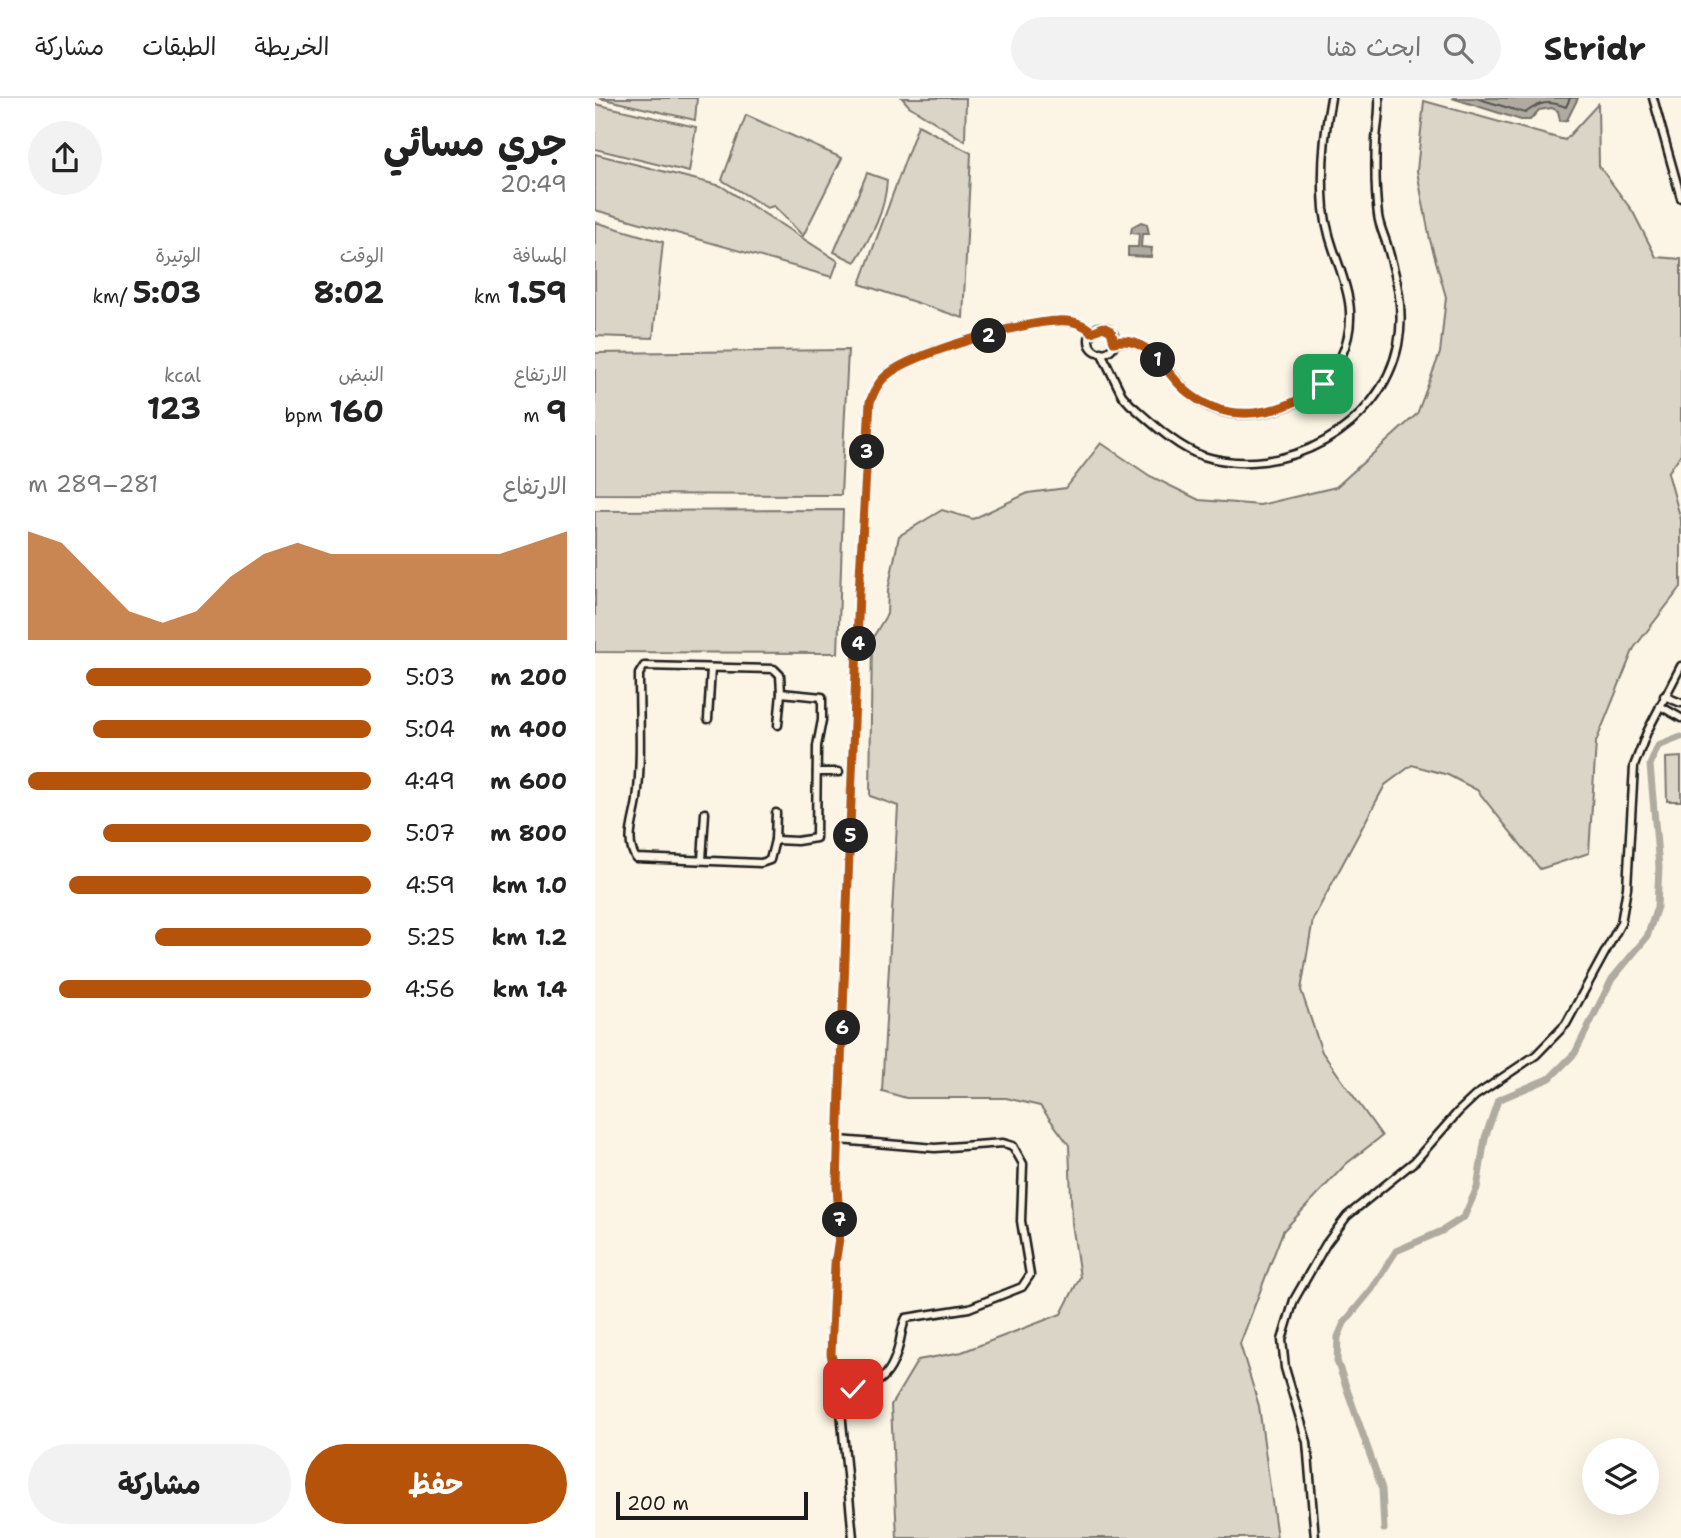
<!DOCTYPE html>
<html lang="ar">
<head>
<meta charset="utf-8">
<style>
  body { margin:0; font-family:"Shantell Sans","Playpen Sans Arabic",sans-serif; background:#f2f2f2; color:#222; direction:rtl; height:100vh; display:flex; flex-direction:column; font-size:26px; white-space:nowrap }
  * { box-sizing:border-box; margin:0 }
  p { font-size:23px; color:#767676 }
  .icon { flex:none; width:38px; height:38px; fill:none; stroke:currentColor; stroke-width:2; stroke-linecap:round; stroke-linejoin:round }
  .map { position:relative; flex:1; overflow:hidden; direction:ltr }
  .panel { display:flex; flex-direction:column; background:#fff; width:595px }
  .panel>* { flex:none }
  .fabs { position:absolute; left:987px; top:1340px; display:grid; gap:14px }
  .fabs a { display:grid; place-items:center; width:77px; height:77px; border-radius:50%; background:#fff; box-shadow:0 7px 28px #0002; font-size:35px }
  .scale { position:absolute; left:21px; bottom:18px; width:192px; box-sizing:border-box; padding-left:7px; border:4px solid #1c1c1c; border-top:0; font-size:19px; line-height:24px; white-space:nowrap; color:#1c1c1c; -webkit-text-stroke:5px #fcf5e5; paint-order:stroke }
  .pin { position:absolute; display:grid; place-items:center; width:60px; height:60px; color:#fff; margin:-30px; border-radius:14px; box-shadow:0 4px 10px #0006 }
  .km { position:absolute; width:35px; height:35px; margin:-18px; border-radius:50%; background:#222; color:#fff; font-size:19px; line-height:35px; text-align:center }
  .round { display:grid; place-items:center; flex:none; width:74px; height:74px; border-radius:37px; background:#f2f2f2 }
  .headline { display:flex; align-items:center; justify-content:space-between; height:119px; padding:0 28px }
  h1 { font-size:38px; font-weight:700; line-height:52px }
  .figures { display:grid; grid-template-columns:repeat(3,1fr); gap:10px; height:119px; padding:7px 28px }
  .figures div { display:grid; align-content:center }
  .figures b { font-size:30px; font-weight:700 }
  .figures small { font-size:19px; font-weight:400 }
  .figures p { font-size:19px }
  .chart { height:196px; padding:14px 28px }
  .chart p { display:flex; justify-content:space-between }
  .chart svg { width:100%; height:126px; margin-top:7px; fill:#b45309; opacity:.7 }
  .button { display:flex; gap:14px; margin-top:auto; padding:14px 28px }
  .button a { flex:1; height:80px; border-radius:42px; background:#b45309; color:#fff; font-size:28px; font-weight:700; line-height:80px; text-align:center }
  .button a+a { background:#f2f2f2; color:#222 }
  ul { padding:0 28px; list-style:none; font-size:23px }
  li { display:grid; grid-template-columns:112px 84px 1fr; align-items:center; height:52px }
  li i { height:18px; border-radius:9px; background:#b45309 }
  header { display:flex; align-items:center; gap:42px; box-sizing:border-box; height:98px; padding:0 35px; background:#fff; border-bottom:2px solid #e0e0e0 }
  header strong { font-size:33px }
  nav { display:flex; gap:38px; margin-inline-start:auto; font-size:24px }
  .search { width:490px; height:63px; background:#f2f2f2; display:flex; align-items:center; gap:18px; box-sizing:border-box; padding:0 24px; border-radius:38px; color:#767676; font-size:26px }
  main { display:flex; flex:1; min-height:0 }
  .map>svg:first-child { display:block }
  .green { fill:#dbd5c8; stroke:#7c7872; stroke-width:2 }
  .water { fill:#b0aba1; stroke:#75726c; stroke-width:2 }
  .lines { fill:none; stroke-linecap:round; stroke-linejoin:round }
  .shore { stroke:#575551; stroke-width:2 }
  .canal { stroke:#b0aba1; stroke-width:7 }
  .minor-casing { stroke:#1c1c1c; stroke-width:11 }
  .minor { stroke:#fcf5e5; stroke-width:6 }
  .route-casing { stroke:#fff; stroke-width:14 }
  .route { stroke:#b45309; stroke-width:9 }
</style>
</head>
<body>
<header>
<strong>Stridr</strong>
<div class="search"><svg class="icon" aria-label="search" viewBox="0 0 24 24"><circle cx="10" cy="10" r="6"/><path d="M15 15l6 6"/></svg>ابحث هنا</div>
<nav><a>الخريطة</a><a>الطبقات</a><a>مشاركة</a></nav>
</header>
<main>
<div class="map">
<svg width="1086" height="1440" viewBox="0 0 1086 1440">
  <rect width="100%" height="100%" fill="#fcf5e5"/>
  <filter id="ink" filterUnits="userSpaceOnUse"><feTurbulence type="fractalNoise" baseFrequency=".0143" numOctaves="2"/><feDisplacementMap in="SourceGraphic" scale="14" xChannelSelector="R" yChannelSelector="G"/><feConvolveMatrix kernelMatrix="1 2 1 2 8 2 1 2 1" color-interpolation-filters="sRGB"/></filter>
  <g filter="url(#ink)">
    <g class="green">
      <path d="M 4,0 L 102,0 L 100,22 Z"/>
      <path d="M 307,0 L 371,0 L 370,43 L 314,8 Z"/>
      <path d="M 829,3 L 970,42 L 1003,6 L 1004,68 L 1038,114 L 1061,159 L 1086,161 L 1086,356 L 1073,375 L 1086,422 L 1086,489 L 1039,550 L 1001,644 L 994,755 L 945,771 L 882,692 L 853,677 L 817,667 L 790,687 L 718,821 L 706,892 L 727,954 L 787,1038 L 751,1066 L 688,1133 L 645,1246 L 664,1308 L 682,1440 L 302,1440 L 296,1307 L 323,1262 L 367,1254 L 466,1216 L 485,1179 L 477,1125 L 474,1047 L 445,1008 L 411,1000 L 311,1000 L 287,993 L 303,708 L 275,698 L 277,541 L 292,516 L 293,492 L 304,438 L 347,412 L 378,421 L 433,395 L 471,390 L 506,345 L 555,378 L 604,402 L 665,407 L 741,389 L 822,316 L 845,255 L 851,199 L 835,142 L 822,73 Z"/>
      <path d="M 0,6 L 101,29 L 94,74 L 0,51 Z"/>
      <path d="M 151,17 L 247,60 L 208,138 L 179,108 L 172,110 L 127,82 Z"/>
      <path d="M 323,27 L 376,55 L 368,220 L 265,186 Z"/>
      <path d="M 0,56 L 126,88 L 243,163 L 237,179 L 0,112 Z"/>
      <path d="M 272,75 L 292,82 C 290,115 277,137 260,164 L 239,154 Z"/>
      <path d="M 0,124 L 68,144 L 58,240 L 0,238 Z"/>
      <path d="M 253,252 L 246,397 L 0,396 L 0,255 Z"/>
      <path d="M 248,412 L 243,555 L 0,554 L 0,413 Z"/>
      <path d="M 1086,659 L 1086,703 L 1072,703 L 1071,660 Z"/>
    </g>
    <g class="water">
      <path d="M 857,0 L 983,0 L 972,22 L 965,23 L 963,13 L 957,10 L 944,12 L 935,22 L 926,22 Z"/>
      <path d="M 546,124 L 552,126 L 554,136 L 547,136 L 546,149 L 557,150 L 556,159 L 533,158 L 533,149 L 543,149 L 544,136 L 536,135 L 537,129 Z"/>
    </g>
    <g class="lines">
      <path class="shore" d="M 881,0 L 930,15 C 945,4 953,2 971,9 L 975,0"/>
      <path class="canal" d="M 789,1431 L 787,1391 L 742,1263 L 743,1239 L 749,1225 L 777,1191 L 801,1153 L 847,1133 L 869,1119 L 882,1090 L 890,1040 L 903,1002 L 955,980 L 980,955 L 1017,881 L 1052,839 L 1062,809 L 1064,769 L 1055,667 L 1063,648 L 1086,639"/>
      <g class="minor-casing">
        <g id="minor">
          <path d="M 1058,0 L 1086,100"/>
          <circle cx="507" cy="242" r="13"/>
          <path d="M 519,245 C 556,235 575,282 601,301 C 640,329 695,315 729,286 C 737,279 741,268 746,259 C 772,201 735,167 729,111 C 726,74 729,36 736,0"/>
          <path d="M 506,254 L 527,297 L 535,306 C 556,324 581,349 608,358 C 689,383 786,330 803,247 C 810,212 802,181 792,147 C 789,137 784,127 783,117 C 780,93 780,67 781,42 C 782,28 785,14 784,0"/>
          <path d="M 49,568 L 179,571 L 185,577 L 186,595 L 227,599 L 227,622 L 222,648 L 221,740 L 202,743 L 180,742 L 175,762 L 166,765 L 41,760 C 29,743 40,720 42,702 C 47,660 44,618 44,576 Z"/>
          <path d="M 1069,598 L 1086,605"/>
          <path d="M 1065,608 L 1086,620"/>
          <path d="M 113,621 L 116,570"/>
          <path d="M 183,627 L 186,595"/>
          <path d="M 222,674 L 244,674"/>
          <path d="M 180,742 L 181,715"/>
          <path d="M 107,762 L 110,715"/>
          <path d="M 244,1292 C 280,1290 295,1284 304,1247 C 306,1238 307,1228 311,1220 L 374,1210 L 427,1189 L 435,1177 L 426,1123 L 428,1066 L 418,1048 L 408,1045 L 340,1050 L 244,1042"/>
          <path d="M 258,1440 L 244,1292 L 236,1256 L 240,1166 L 245,1135 L 242,1088 L 245,992 L 264,495 L 275,305 C 279,295 283,284 292,277 C 317,255 427,224 462,223 C 475,222 488,225 497,234"/>
          <path d="M 720,1440 L 712,1344 L 690,1270 L 687,1242 L 699,1202 L 731,1146 L 752,1118 L 820,1063 L 863,1014 L 880,998 L 941,957 L 971,926 L 1026,825 L 1032,790 L 1039,668 L 1052,634 L 1086,568"/>
        </g>
      </g>
      <use href="#minor" class="minor"/>
    </g>
  </g>
  <g class="lines" filter="url(#ink)">
    <g class="route-casing">
      <path id="route" d="M 258,1291 L 244,1292 L 236,1256 L 240,1166 L 245,1135 L 242,1088 L 245,992 L 264,495 L 275,304 C 279,294 283,284 292,277 C 318,255 427,224 462,223 C 475,222 488,225 497,234 L 508,229 L 516,233 L 519,244 C 553,236 569,273 590,292 C 632,329 687,318 728,286"/>
    </g>
    <use href="#route" class="route"/>
  </g>
</svg>
<div class="fabs">
<a><svg class="icon" aria-label="layers" viewBox="0 0 24 24"><path d="M12 4l9 5-9 5-9-5zM3 14l9 5 9-5"/></svg></a>
</div>
<div class="scale">200 m</div>
<div class="pin" style="left:728px;top:286px;background:#1e9e55"><svg class="icon" aria-label="arrive" viewBox="0 0 24 24"><path d="M6 21V4h12l-3 4 3 4H6"/></svg></div>
<div class="pin" style="left:258px;top:1291px;background:#d93025"><svg class="icon" aria-label="check" viewBox="0 0 24 24"><path d="M5 12l5 5 9-10"/></svg></div>
<b class="km" style="left:563px;top:262px">1</b>
<b class="km" style="left:394px;top:238px">2</b>
<b class="km" style="left:272px;top:354px">3</b>
<b class="km" style="left:264px;top:546px">4</b>
<b class="km" style="left:256px;top:738px">5</b>
<b class="km" style="left:248px;top:930px">6</b>
<b class="km" style="left:245px;top:1122px">7</b>
</div>
<section class="panel">
<div class="headline"><div><h1>جري مسائي</h1><p>20:49</p></div><a class="round"><svg class="icon" aria-label="share" viewBox="0 0 24 24"><path d="M12 15V3M7 8l5-5 5 5M5 13v7h14v-7"/></svg></a></div>
<div class="figures">
<div><p>المسافة</p><b>1.59<small> km</small></b></div>
<div><p>الوقت</p><b>8:02</b></div>
<div><p>الوتيرة</p><b>5:03<small> /km</small></b></div>
</div>
<div class="figures">
<div><p>الارتفاع</p><b>9<small> m</small></b></div>
<div><p>النبض</p><b>160<small> bpm</small></b></div>
<div><p>kcal</p><b>123</b></div>
</div>
<div class="chart"><p><span>الارتفاع</span>281–289 m</p>
<svg viewBox="0 0 160 44" preserveAspectRatio="none"><path d="M0 44V6L10 10L20 22L30 34L40 38L50 34L60 22L70 14L80 10L90 14L100 14L110 14L120 14L130 14L140 14L150 10L160 6V44z"/></svg>
</div>
<ul>
<li><b>200 m</b>5:03<i style="width:83%"></i></li>
<li><b>400 m</b>5:04<i style="width:81%"></i></li>
<li><b>600 m</b>4:49<i style="width:100%"></i></li>
<li><b>800 m</b>5:07<i style="width:78%"></i></li>
<li><b>1.0 km</b>4:59<i style="width:88%"></i></li>
<li><b>1.2 km</b>5:25<i style="width:63%"></i></li>
<li><b>1.4 km</b>4:56<i style="width:91%"></i></li>
</ul>
<div class="button"><a>حفظ</a><a>مشاركة</a></div>
</section>
</main>
</body>
</html>
